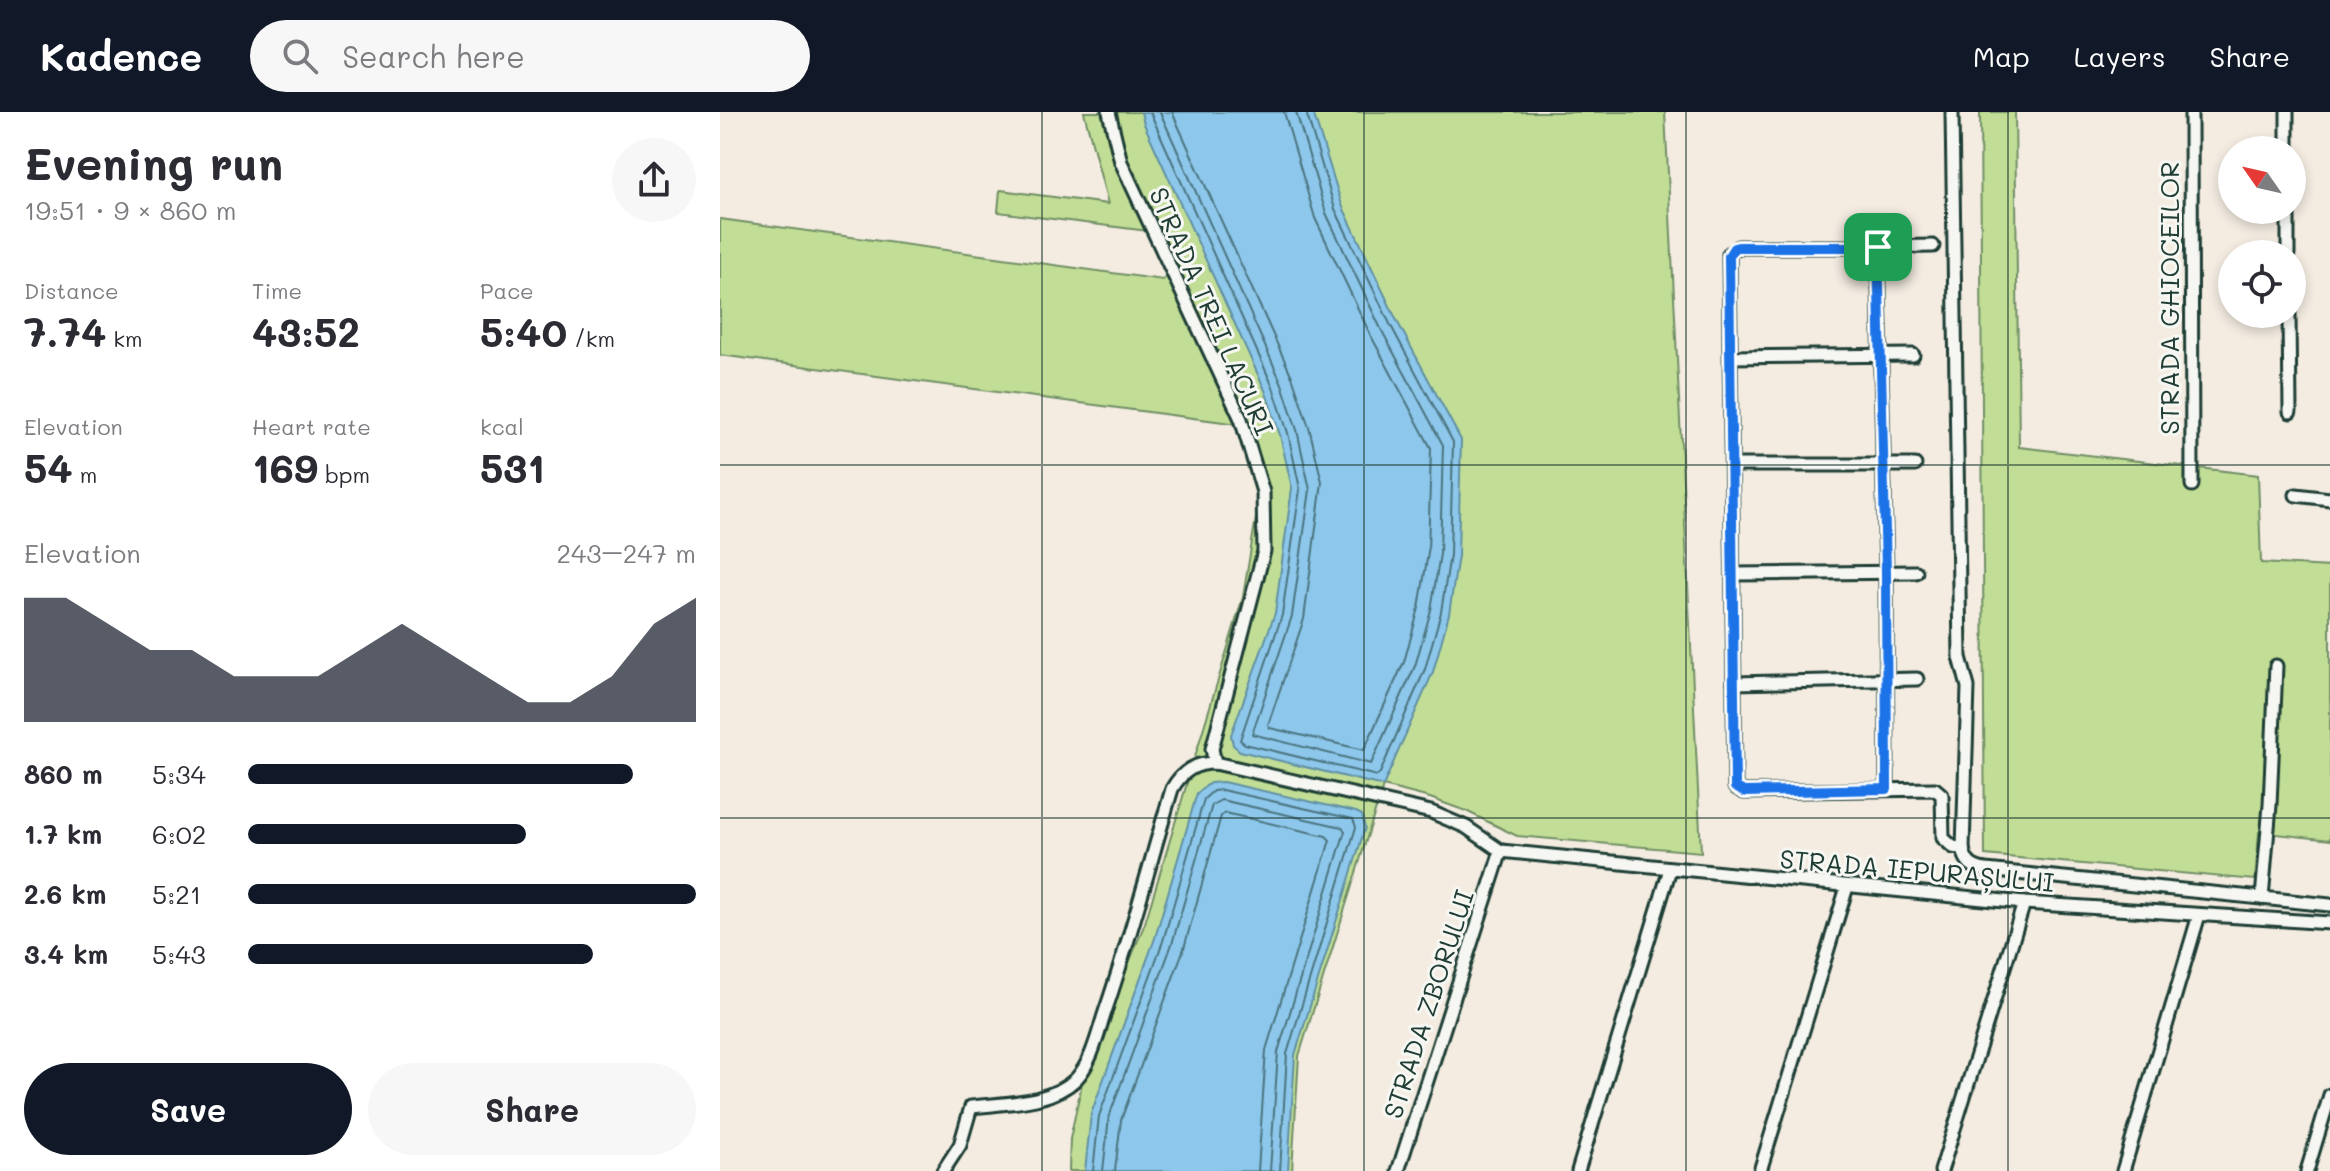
<!DOCTYPE html>
<html lang="en">
<head>
<meta charset="utf-8">
<style>
  body { margin:0; font-family:Mali,sans-serif; background:#f7f7f7; color:#2b2b33; height:100vh; display:flex; flex-direction:column; font-size:30px; white-space:nowrap }
  * { box-sizing:border-box; margin:0 }
  p { font-size:26px; color:#7c7c81 }
  .icon { flex:none; width:44px; height:44px; fill:none; stroke:currentColor; stroke-width:2; stroke-linecap:round; stroke-linejoin:round }
  .map { position:relative; flex:1; overflow:hidden }
  .sheet { display:flex; flex-direction:column; background:#fff; width:720px }
  .sheet>* { flex:none }
  .needle { width:52px; rotate:304deg }
  .fabs { position:absolute; left:1498px; top:24px; display:grid; gap:16px }
  .fabs a { display:grid; place-items:center; width:88px; height:88px; border-radius:50%; background:#fff; box-shadow:0 4px 12px #0003; font-size:40px }
  .pin { position:absolute; display:grid; place-items:center; width:68px; height:68px; color:#fff; margin:-34px; border-radius:16px; box-shadow:0 4px 12px #0006 }
  .round { display:grid; place-items:center; flex:none; width:84px; height:84px; border-radius:42px; background:#f7f7f7 }
  .headline { display:flex; align-items:center; justify-content:space-between; height:136px; padding:0 24px }
  h1 { font-size:44px; font-weight:700; line-height:60px }
  .figures { display:grid; grid-template-columns:repeat(3,1fr); gap:12px; height:136px; padding:8px 24px }
  .figures div { display:grid; align-content:center }
  .figures b { font-size:40px; font-weight:700 }
  .figures small { font-size:22px; font-weight:400 }
  .figures p { font-size:22px }
  .chart { height:224px; padding:16px 24px }
  .chart p { display:flex; justify-content:space-between }
  .chart svg { width:100%; height:144px; margin-top:8px; fill:#111827; opacity:.7 }
  .button { display:flex; gap:16px; margin-top:auto; padding:16px 24px }
  .button a { flex:1; height:92px; border-radius:48px; background:#111827; color:#fff; font-size:32px; font-weight:700; line-height:92px; text-align:center }
  .button a+a { background:#f7f7f7; color:#2b2b33 }
  ul { padding:0 24px; list-style:none; font-size:26px }
  li { display:grid; grid-template-columns:128px 96px 1fr; align-items:center; height:60px }
  li i { height:20px; border-radius:10px; background:#111827 }
  header { display:flex; align-items:center; gap:48px; box-sizing:border-box; height:112px; padding:0 40px; background:#111827; color:#fff }
  header strong { font-size:38px }
  nav { display:flex; gap:44px; margin-inline-start:auto; font-size:28px }
  .search { width:560px; height:72px; background:#f7f7f7; display:flex; align-items:center; gap:20px; box-sizing:border-box; padding:0 28px; border-radius:44px; color:#7c7c81; font-size:30px }
  main { display:flex; flex:1; min-height:0 }
  .map>svg:first-child { display:block }
  .green { fill:#c2de96; stroke:#708e65; stroke-width:2 }
  .water { fill:#8dc7ec; stroke:#6190a2; stroke-width:2 }
  .lines { fill:none; stroke-linecap:round; stroke-linejoin:round }
  .shore { stroke:#4b747e; stroke-width:2 }
  .street-casing { stroke:#1f3d34; stroke-width:17 }
  .street { stroke:#f6f6f2; stroke-width:11 }
  .route-casing { stroke:#fff; stroke-width:16 }
  .route { stroke:#1a73e8; stroke-width:10 }
  .grid { fill:none; stroke:#1f3d34; stroke-width:2; stroke-opacity:0.55 }
  .labels { text-anchor:middle; dominant-baseline:central; stroke-width:6; stroke-linejoin:round; paint-order:stroke }
  .street-label { font-size:26px; fill:#1f3d34; stroke:#f6f6f2 }
</style>
</head>
<body>
<header>
<strong>Kadence</strong>
<div class="search"><svg class="icon" aria-label="search" viewBox="0 0 24 24"><circle cx="10" cy="10" r="6"/><path d="M15 15l6 6"/></svg>Search here</div>
<nav><a>Map</a><a>Layers</a><a>Share</a></nav>
</header>
<main>
<section class="sheet">
<div class="headline"><div><h1>Evening run</h1><p>19:51 · 9 × 860 m</p></div><a class="round"><svg class="icon" aria-label="share" viewBox="0 0 24 24"><path d="M12 15V3M7 8l5-5 5 5M5 13v7h14v-7"/></svg></a></div>
<div class="figures">
<div><p>Distance</p><b>7.74<small> km</small></b></div>
<div><p>Time</p><b>43:52</b></div>
<div><p>Pace</p><b>5:40<small> /km</small></b></div>
</div>
<div class="figures">
<div><p>Elevation</p><b>54<small> m</small></b></div>
<div><p>Heart rate</p><b>169<small> bpm</small></b></div>
<div><p>kcal</p><b>531</b></div>
</div>
<div class="chart"><p><span>Elevation</span>243–247 m</p>
<svg viewBox="0 0 160 44" preserveAspectRatio="none"><path d="M0 44V6L10 6L20 14L30 22L40 22L50 30L60 30L70 30L80 22L90 14L100 22L110 30L120 38L130 38L140 30L150 14L160 6V44z"/></svg>
</div>
<ul>
<li><b>860 m</b>5:34<i style="width:86%"></i></li>
<li><b>1.7 km</b>6:02<i style="width:62%"></i></li>
<li><b>2.6 km</b>5:21<i style="width:100%"></i></li>
<li><b>3.4 km</b>5:43<i style="width:77%"></i></li>
</ul>
<div class="button"><a>Save</a><a>Share</a></div>
</section>
<div class="map">
<svg width="1610" height="1059" viewBox="0 0 1610 1059">
  <rect width="100%" height="100%" fill="#f4ece1"/>
  <filter id="ink" filterUnits="userSpaceOnUse"><feTurbulence type="fractalNoise" baseFrequency=".0125" numOctaves="2"/><feDisplacementMap in="SourceGraphic" scale="16" xChannelSelector="R" yChannelSelector="G"/><feConvolveMatrix kernelMatrix="1 2 1 2 8 2 1 2 1" color-interpolation-filters="sRGB"/></filter>
  <g filter="url(#ink)">
    <g class="green">
      <path d="M 364,0 L 945,0 L 981,740 L 797,724 L 746,699 L 710,686 L 663,674 L 579,944 L 572,1059 L 349,1059 L 350,1027 L 363,966 L 425,811 L 523,485 L 540,381 L 518,312 L 0,243 L 0,107 L 443,168 L 449,161 L 428,119 L 278,100 L 280,78 L 388,92 Z"/>
      <path d="M 1260,0 L 1295,0 L 1299,335 L 1538,363 L 1541,451 L 1610,455 L 1610,728 L 1539,720 L 1535,768 L 1265,743 Z"/>
    </g>
    <g class="water">
      <path d="M 421,0 L 593,0 L 622,93 L 677,209 L 741,328 L 738,444 L 729,502 L 713,560 L 663,674 L 520,639 L 513,633 L 511,623 L 555,501 L 572,376 L 560,323 L 545,278 L 424,12 Z"/>
      <path d="M 503,670 L 636,700 L 642,703 L 645,716 L 575,943 L 568,1059 L 365,1059 L 371,1002 L 435,826 L 477,681 L 490,671 Z"/>
    </g>
    <g class="lines">
      <g class="shore">
        <path d="M 430,0 L 553,275 L 568,321 L 580,377 L 562,503 L 520,628 L 525,632 L 657,664 L 660,661 L 705,557 L 721,500 L 730,443 L 733,330 L 670,212 L 615,97 L 586,0"/>
        <path d="M 440,0 L 562,272 L 577,318 L 590,378 L 572,504 L 532,622 L 651,652 L 695,554 L 711,498 L 720,442 L 723,333 L 661,217 L 606,101 L 576,0"/>
        <path d="M 452,0 L 573,267 L 589,315 L 602,370 L 584,507 L 548,613 L 550,616 L 644,638 L 684,550 L 699,496 L 708,441 L 711,336 L 650,222 L 595,106 L 564,0"/>
        <path d="M 373,1059 L 379,1004 L 443,829 L 484,687 L 493,679 L 502,678 L 633,707 L 636,715 L 567,942 L 560,1059"/>
        <path d="M 383,1059 L 389,1005 L 452,832 L 492,693 L 501,688 L 622,715 L 625,719 L 558,940 L 550,1059"/>
        <path d="M 395,1059 L 401,1008 L 464,836 L 501,704 L 505,701 L 606,724 L 610,728 L 546,938 L 538,1059"/>
      </g>
      <g class="street-casing">
        <g id="street">
          <path d="M 389,0 L 401,50 L 521,307 L 543,380 L 544,439 L 492,637 L 495,651"/>
          <path d="M 1232,0 L 1240,545 L 1248,575 L 1243,737 C 1246,751 1252,756 1266,758 L 1610,793"/>
          <path d="M 1471,0 L 1472,373"/>
          <path d="M 1567,0 L 1567,38"/>
          <path d="M 1568,98 L 1568,142"/>
          <path d="M 1158,135 L 1018,135 L 1009,142 L 1015,675 L 1024,680 L 1215,677 L 1222,683 L 1223,726 L 1233,735 L 1243,737"/>
          <path d="M 1569,202 L 1570,300"/>
          <path d="M 1011,245 L 1193,243"/>
          <path d="M 1013,353 L 1195,353"/>
          <path d="M 1576,383 L 1610,387"/>
          <path d="M 1014,462 L 1196,460"/>
          <path d="M 1014,571 L 1197,567"/>
          <path d="M 1167,677 L 1166,460 L 1158,135 L 1213,134"/>
          <path d="M 781,739 L 1304,791 L 1610,811"/>
          <path d="M 1542,786 L 1550,693 L 1556,554"/>
          <path d="M 223,1059 L 240,1033 L 251,995 C 285,991 330,992 356,967 C 372,950 378,921 385,900 C 410,827 430,751 452,677 C 462,659 475,651 495,651 L 711,700 L 746,715 L 781,739"/>
          <path d="M 678,1059 L 781,739"/>
          <path d="M 858,1059 L 950,757"/>
          <path d="M 1040,1059 L 1127,775"/>
          <path d="M 1221,1059 L 1304,791"/>
          <path d="M 1403,1059 L 1479,803"/>
          <path d="M 1587,1059 L 1610,983"/>
        </g>
      </g>
      <use href="#street" class="street"/>
    </g>
  </g>
  <g class="lines" filter="url(#ink)">
    <g class="route-casing">
      <path id="route" d="M 1018,135 L 1158,135 L 1166,460 L 1167,677 L 1024,680 L 1015,675 L 1009,144 L 1014,136 Z"/>
    </g>
    <use href="#route" class="route"/>
  </g>
  <path class="grid" d="M 322,0 L 322,1059M 644,0 L 644,1059M 966,0 L 966,1059M 1288,0 L 1288,1059M 0,353 L 1610,353M 0,706 L 1610,706"/>
  <g class="labels">
    <g class="street-label">
      <text transform="translate(1449 186) rotate(-90)">STRADA GHIOCEILOR</text>
      <text transform="translate(492 199) rotate(66)">STRADA TREI LACURI</text>
      <text transform="translate(1197 758) rotate(5)">STRADA IEPURAȘULUI</text>
      <text transform="translate(708 892) rotate(-72)">STRADA ZBORULUI</text>
    </g>
  </g>
</svg>
<div class="fabs">
<a><svg class="needle" viewBox="-14 -14 28 28"><path d="M0-13l5 13h-10z" fill="#e53935"/><path d="M0 13l5-13h-10z" fill="#7c7c81"/></svg></a>
<a><svg class="icon" aria-label="locate" viewBox="0 0 24 24"><circle cx="12" cy="12" r="6"/><path d="M12 2v4M12 18v4M2 12h4M18 12h4"/></svg></a>
</div>
<div class="pin" style="left:1158px;top:135px;background:#1e9e55"><svg class="icon" aria-label="arrive" viewBox="0 0 24 24"><path d="M6 21V4h12l-3 4 3 4H6"/></svg></div>
</div>
</main>
</body>
</html>
